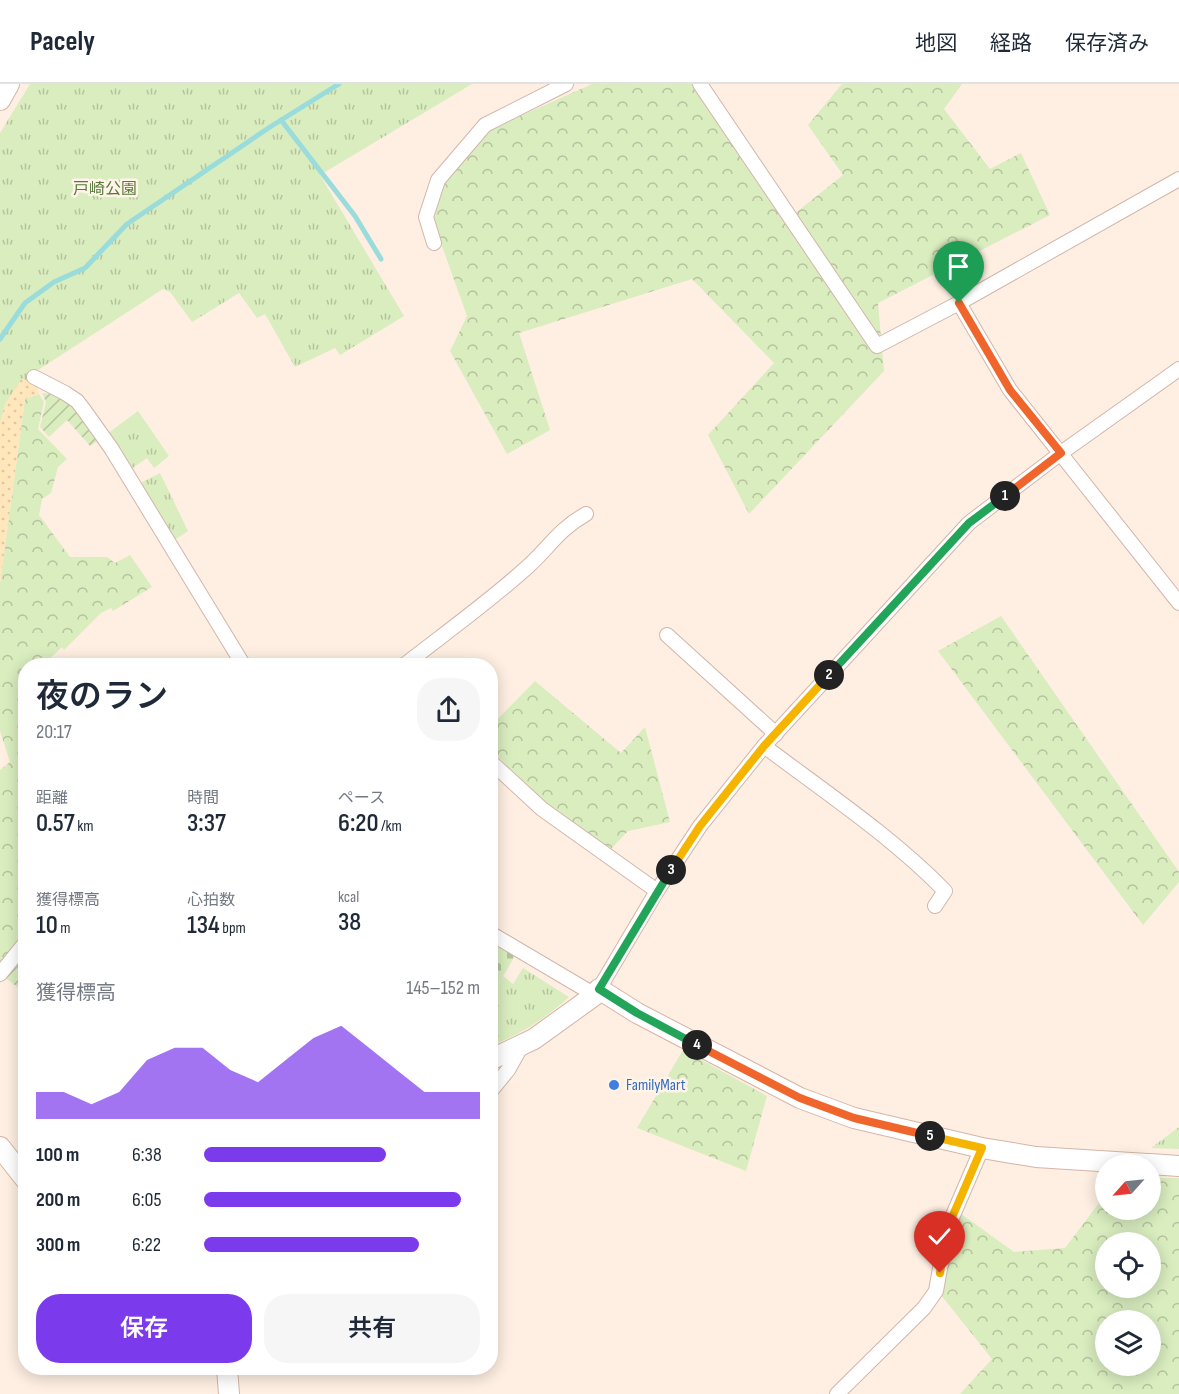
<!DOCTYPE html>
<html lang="ja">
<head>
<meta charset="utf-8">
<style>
  body { margin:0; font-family:"Sofia Sans Condensed","Noto Sans JP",sans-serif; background:#f6f6f7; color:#1f2937; height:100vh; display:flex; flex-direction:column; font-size:22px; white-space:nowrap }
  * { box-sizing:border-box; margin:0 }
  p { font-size:20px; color:#747a83 }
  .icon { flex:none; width:33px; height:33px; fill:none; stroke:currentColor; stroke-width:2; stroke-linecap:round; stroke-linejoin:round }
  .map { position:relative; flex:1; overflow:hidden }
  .panel { position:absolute; left:18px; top:574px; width:480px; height:717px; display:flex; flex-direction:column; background:#fff; border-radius:24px; box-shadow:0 3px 15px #0003 }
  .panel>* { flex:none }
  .needle { width:39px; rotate:243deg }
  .controls { position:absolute; left:1095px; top:1070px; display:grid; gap:12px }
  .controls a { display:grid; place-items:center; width:66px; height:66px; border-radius:50%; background:#fff; box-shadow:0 3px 15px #0003; font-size:30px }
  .pin { position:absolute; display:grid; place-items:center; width:51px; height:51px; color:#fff; margin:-62px -26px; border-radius:50% 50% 50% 0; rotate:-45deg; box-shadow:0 0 6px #0007 }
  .pin .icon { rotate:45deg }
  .km { position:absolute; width:30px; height:30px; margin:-15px; border-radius:50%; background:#222; color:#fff; font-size:16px; line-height:30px; text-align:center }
  .round { display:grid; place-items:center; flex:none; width:63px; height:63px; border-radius:24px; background:#f6f6f7 }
  .overview { display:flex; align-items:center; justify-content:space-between; height:102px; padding:0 18px }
  h1 { font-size:33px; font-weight:600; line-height:45px }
  .figures { display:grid; grid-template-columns:repeat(3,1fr); gap:9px; height:102px; padding:6px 18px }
  .figures div { display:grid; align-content:center }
  .figures b { font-size:26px; font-weight:600 }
  .figures small { font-size:16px; font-weight:400 }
  .figures p { font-size:16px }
  .chart { height:168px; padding:12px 18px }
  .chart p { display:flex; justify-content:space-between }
  .chart svg { width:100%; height:108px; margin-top:6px; fill:#7c3aed; opacity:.7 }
  .action { display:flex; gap:12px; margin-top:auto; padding:12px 18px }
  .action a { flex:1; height:69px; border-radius:24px; background:#7c3aed; color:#fff; font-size:24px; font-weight:600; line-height:69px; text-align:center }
  .action a+a { background:#f6f6f7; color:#1f2937 }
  ul { padding:0 18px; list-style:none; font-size:20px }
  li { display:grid; grid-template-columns:96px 72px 1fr; align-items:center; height:45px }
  li i { height:15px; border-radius:8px; background:#7c3aed }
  header { display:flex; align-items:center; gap:36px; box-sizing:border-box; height:84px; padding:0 30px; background:#fff; border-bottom:2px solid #e0e1e3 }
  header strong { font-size:28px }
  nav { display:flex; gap:33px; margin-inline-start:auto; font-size:21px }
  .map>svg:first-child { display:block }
  .grass { fill:url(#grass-tufts) }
  .forest { fill:url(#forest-crowns); fill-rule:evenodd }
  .sand { fill:url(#sand-dots) }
  .cemetery { fill:url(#cemetery-stones) }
  .garden { fill:url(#garden-furrows) }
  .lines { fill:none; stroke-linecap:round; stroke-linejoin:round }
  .stream { stroke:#9adcdc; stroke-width:5 }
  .street-casing { stroke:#d2b6aa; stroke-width:16 }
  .secondary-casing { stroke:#d6b5a7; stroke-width:22 }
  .street { stroke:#fff; stroke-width:14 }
  .secondary { stroke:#fff; stroke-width:20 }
  .split-1-casing { stroke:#fff; stroke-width:12 }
  .split-2-casing { stroke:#fff; stroke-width:12 }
  .split-3-casing { stroke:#fff; stroke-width:12 }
  .split-4-casing { stroke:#fff; stroke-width:12 }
  .split-5-casing { stroke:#fff; stroke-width:12 }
  .split-6-casing { stroke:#fff; stroke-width:12 }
  .split-1 { stroke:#f0652b; stroke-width:8 }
  .split-2 { stroke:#22a559; stroke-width:8 }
  .split-3 { stroke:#f5b400; stroke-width:8 }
  .split-4 { stroke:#22a559; stroke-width:8 }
  .split-5 { stroke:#f0652b; stroke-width:8 }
  .split-6 { stroke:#f5b400; stroke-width:8 }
  .shop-dot { fill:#3f7fe0; stroke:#fff4ea; stroke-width:2 }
  .labels { text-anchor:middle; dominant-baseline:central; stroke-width:5; stroke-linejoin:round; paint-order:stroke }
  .park-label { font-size:16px; fill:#577a3a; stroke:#fff4ea }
  .shop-label { font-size:16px; fill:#366cbe; stroke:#fff4ea; text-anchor:start }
</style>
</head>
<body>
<header>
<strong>Pacely</strong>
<nav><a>地図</a><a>経路</a><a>保存済み</a></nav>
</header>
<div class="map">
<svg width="1179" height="1310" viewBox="0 0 1179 1310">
  <defs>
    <pattern id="grass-tufts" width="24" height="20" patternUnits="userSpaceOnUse" patternTransform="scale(1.5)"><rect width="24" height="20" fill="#d9edbf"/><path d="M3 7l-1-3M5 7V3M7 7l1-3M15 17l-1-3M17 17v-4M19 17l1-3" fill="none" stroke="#b5c29d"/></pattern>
    <pattern id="forest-crowns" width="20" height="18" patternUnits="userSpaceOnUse" patternTransform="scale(1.5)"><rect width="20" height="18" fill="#d9edbf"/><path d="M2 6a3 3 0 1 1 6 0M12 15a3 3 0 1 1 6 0" fill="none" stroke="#b5c29d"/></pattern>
    <pattern id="sand-dots" width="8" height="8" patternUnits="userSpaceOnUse" patternTransform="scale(1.5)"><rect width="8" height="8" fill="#ffe6bb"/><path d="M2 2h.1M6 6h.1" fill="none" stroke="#dec7a2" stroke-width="1.8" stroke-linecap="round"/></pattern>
    <pattern id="cemetery-stones" width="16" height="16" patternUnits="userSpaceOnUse" patternTransform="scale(1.5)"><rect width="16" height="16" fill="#d9edbf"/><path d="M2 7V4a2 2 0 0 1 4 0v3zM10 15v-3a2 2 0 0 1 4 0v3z" fill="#b5c29d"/></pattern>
    <pattern id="garden-furrows" width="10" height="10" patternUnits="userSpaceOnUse" patternTransform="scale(1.5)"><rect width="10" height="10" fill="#d9edbf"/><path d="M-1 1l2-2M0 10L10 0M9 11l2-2" fill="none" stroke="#b5c29d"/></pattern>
  </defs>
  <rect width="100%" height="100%" fill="#feefe2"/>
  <g class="grass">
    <path d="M 30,0 L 472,0 L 320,91 L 404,232 L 340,271 L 335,264 L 295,283 L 265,230 L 257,234 L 239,209 L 192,238 L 170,208 L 163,205 L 35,288 L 0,338 L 0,49 Z"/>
    <path d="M 138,327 L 169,372 L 154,384 L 147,374 L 131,385 L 107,350 Z"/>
    <path d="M 160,389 L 188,447 L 173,457 L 142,407 L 142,398 Z"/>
    <path d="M 523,884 L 569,913 C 545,935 521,950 491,962 L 491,913 L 503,892 L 513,900 Z"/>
    <path d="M 1179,1043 L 1179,1065 L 1151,1064 Z"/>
  </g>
  <g class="forest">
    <path d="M 592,0 L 695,0 L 793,131 L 843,91 L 808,41 L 842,0 L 962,0 L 944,25 L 990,85 L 1021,69 L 1050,131 L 878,219 L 884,287 L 749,430 L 708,351 L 774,279 L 692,195 L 519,249 L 550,346 L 507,370 L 450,267 L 467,232 L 433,137 L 444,102 L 454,85 L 487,47 Z"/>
    <path d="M 39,310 L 44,318 L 38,345 L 67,375 L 58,383 L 51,409 L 42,415 L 39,431 L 70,473 L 107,473 L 115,479 L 130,471 L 152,503 L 113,527 L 111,524 L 101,529 L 64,566 L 62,563 L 42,582 L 26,582 L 25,850 L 0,881 L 0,686 L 10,678 L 0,647 L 0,499 L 25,315 Z"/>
    <path d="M 1001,532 L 1179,788 L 1179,798 L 1143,841 L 938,567 Z"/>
    <path d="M 535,597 L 621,669 L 645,643 L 670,738 L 628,747 L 611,765 L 544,720 L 491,665 L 490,643 Z"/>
    <path d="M 683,966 L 767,1012 L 746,1087 L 637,1044 Z"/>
    <path d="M 1151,1094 L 1179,1094 L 1179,1310 L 960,1310 L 992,1275 L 941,1211 L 960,1129 L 1014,1168 L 1065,1164 L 1105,1111 L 1106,1125 L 1150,1125 ZM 1106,1158 L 1150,1158 L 1150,1203 L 1106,1203 ZM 1106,1236 L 1150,1236 L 1150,1281 L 1106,1281 Z"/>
  </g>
  <path class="sand" d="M 22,294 L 28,298 L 30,296 L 38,302 L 39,310 L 25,315 L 0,499 L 0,338 L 5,320 Z"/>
  <path class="cemetery" d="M 491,855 L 516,870 L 491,913 Z"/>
  <g class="garden">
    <path d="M 42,309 C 70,310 85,336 99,356 L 90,362 L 67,336 L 49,353 L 40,343 L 46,318 Z"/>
    <path d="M 17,875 L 25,882 L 25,909 L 3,892 Z"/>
  </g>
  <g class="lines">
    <g class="stream">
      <path d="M 281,36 L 355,132 L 381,175"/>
      <path d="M 0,255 L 25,219 L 54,198 L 85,184 L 127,140 L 270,43 L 339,0"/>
    </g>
    <g class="street-casing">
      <g id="street">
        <path d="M 700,0 L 877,262 L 959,219"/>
        <path d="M 1179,95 L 959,219 L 1010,306 L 1179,519"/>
        <path d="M 434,159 L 426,133 L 438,96 L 485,41 L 566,0"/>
        <path d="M 34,293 L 65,309 L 77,317 L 84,326 L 111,364 L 244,582"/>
        <path d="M 667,551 L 776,650"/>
        <path d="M 403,582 C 444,550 486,520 524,486 C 548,466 556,447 586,430"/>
        <path d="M 764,662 C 825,708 891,752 945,807 L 935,822"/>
        <path d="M 490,677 L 542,725 L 657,807"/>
        <path d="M 490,849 L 595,911"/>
        <path d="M 0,890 L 26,858"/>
        <path d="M 599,905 L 657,807 L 700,742 L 764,662 L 969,439 L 1061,369 L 1179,285"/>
        <path d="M 490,1008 L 508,986 L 522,961"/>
        <path d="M 837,1310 L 924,1224 L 936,1207 L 947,1145 L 982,1064"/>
      </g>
    </g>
    <g class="secondary-casing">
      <g id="secondary">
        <path d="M 0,16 L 9,0"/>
        <path d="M 490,976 L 534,955 L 595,911 L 599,905 L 637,929 L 800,1014 L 854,1034 L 982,1064 L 1036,1073 L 1147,1080"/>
        <path d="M 0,1063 L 26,1096"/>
        <path d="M 1150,1080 L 1179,1082"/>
        <path d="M 227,1284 L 229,1310"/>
      </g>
    </g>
    <use href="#street" class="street"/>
    <use href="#secondary" class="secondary"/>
  </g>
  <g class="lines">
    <g class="split-1-casing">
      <path id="split-1" d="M 959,219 L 1010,306 L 1061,369 L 1005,412"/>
    </g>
    <g class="split-2-casing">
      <path id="split-2" d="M 829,591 L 969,439 L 1005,412"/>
    </g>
    <g class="split-3-casing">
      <path id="split-3" d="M 671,786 L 700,742 L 764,662 L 829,591"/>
    </g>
    <g class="split-4-casing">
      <path id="split-4" d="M 671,786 L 599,905 L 637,929 L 697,961"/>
    </g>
    <g class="split-5-casing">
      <path id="split-5" d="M 697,961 L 800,1014 L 854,1034 L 930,1052"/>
    </g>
    <g class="split-6-casing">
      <path id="split-6" d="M 930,1052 L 982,1064 L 947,1145 L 940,1189"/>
    </g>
    <use href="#split-1" class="split-1"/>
    <use href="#split-2" class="split-2"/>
    <use href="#split-3" class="split-3"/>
    <use href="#split-4" class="split-4"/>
    <use href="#split-5" class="split-5"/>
    <use href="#split-6" class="split-6"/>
  </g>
  <circle class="shop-dot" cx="614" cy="1001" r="6"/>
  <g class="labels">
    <g class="park-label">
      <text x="105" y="105">戸崎公園</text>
    </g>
    <g class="shop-label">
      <text x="626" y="1001">FamilyMart</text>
    </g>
  </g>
</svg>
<div class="controls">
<a><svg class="needle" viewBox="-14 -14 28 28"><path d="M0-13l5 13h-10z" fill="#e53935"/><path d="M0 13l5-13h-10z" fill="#747a83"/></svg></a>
<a><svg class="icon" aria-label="locate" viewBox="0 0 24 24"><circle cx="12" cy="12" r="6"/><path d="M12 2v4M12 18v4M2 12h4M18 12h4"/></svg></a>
<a><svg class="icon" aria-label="layers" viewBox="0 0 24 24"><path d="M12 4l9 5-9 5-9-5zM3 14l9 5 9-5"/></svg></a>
</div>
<div class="pin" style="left:959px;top:219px;background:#1e9e55"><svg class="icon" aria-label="arrive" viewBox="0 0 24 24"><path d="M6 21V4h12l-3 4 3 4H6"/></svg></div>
<div class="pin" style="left:940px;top:1189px;background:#d93025"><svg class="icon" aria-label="check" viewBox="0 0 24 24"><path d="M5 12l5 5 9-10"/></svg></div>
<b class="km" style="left:1005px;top:412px">1</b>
<b class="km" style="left:829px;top:591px">2</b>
<b class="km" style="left:671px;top:786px">3</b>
<b class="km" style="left:697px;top:961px">4</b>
<b class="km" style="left:930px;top:1052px">5</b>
<section class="panel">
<div class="overview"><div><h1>夜のラン</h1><p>20:17</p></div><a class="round"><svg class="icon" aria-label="share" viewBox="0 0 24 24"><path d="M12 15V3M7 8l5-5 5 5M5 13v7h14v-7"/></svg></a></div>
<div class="figures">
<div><p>距離</p><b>0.57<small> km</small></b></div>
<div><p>時間</p><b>3:37</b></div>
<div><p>ペース</p><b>6:20<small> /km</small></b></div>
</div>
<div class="figures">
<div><p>獲得標高</p><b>10<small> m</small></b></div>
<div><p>心拍数</p><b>134<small> bpm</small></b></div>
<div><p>kcal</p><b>38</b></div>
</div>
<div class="chart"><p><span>獲得標高</span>145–152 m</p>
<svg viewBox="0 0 160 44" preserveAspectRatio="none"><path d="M0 44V33L10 33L20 38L30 33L40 20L50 15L60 15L70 24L80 29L90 20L100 11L110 6L120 15L130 24L140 33L150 33L160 33V44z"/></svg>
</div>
<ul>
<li><b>100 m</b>6:38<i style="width:66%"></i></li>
<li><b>200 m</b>6:05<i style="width:93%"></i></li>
<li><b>300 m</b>6:22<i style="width:78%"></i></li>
</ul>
<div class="action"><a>保存</a><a>共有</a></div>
</section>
</div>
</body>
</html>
